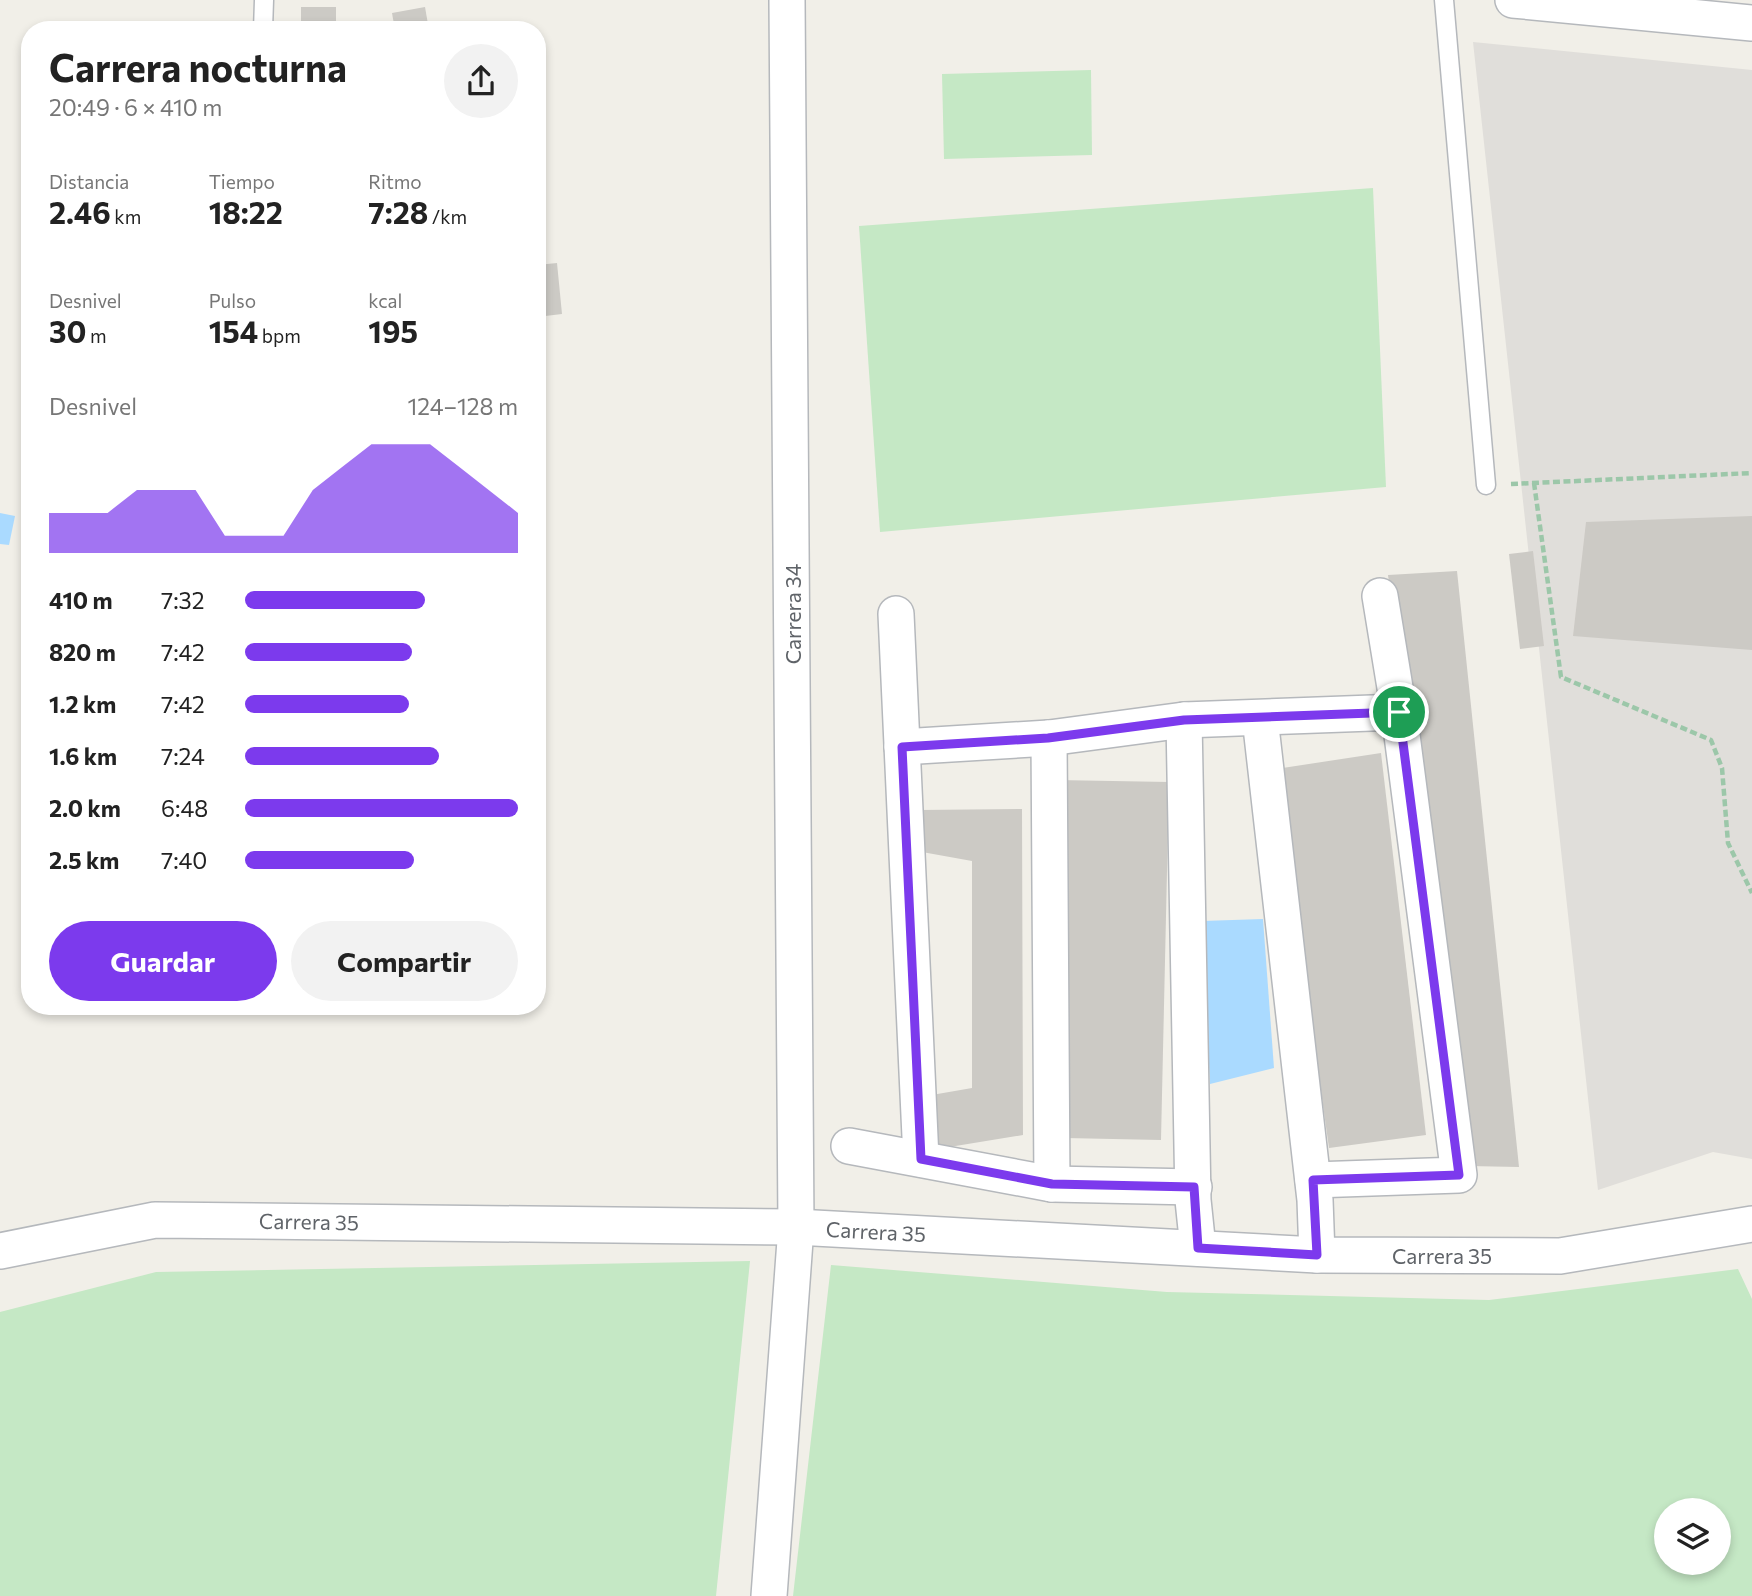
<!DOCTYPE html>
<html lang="es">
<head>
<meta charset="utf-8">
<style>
  body { margin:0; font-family:Commissioner,sans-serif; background:#f2f2f2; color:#222; height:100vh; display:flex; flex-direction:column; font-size:26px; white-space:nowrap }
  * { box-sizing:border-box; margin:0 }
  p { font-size:23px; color:#767676 }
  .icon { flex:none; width:38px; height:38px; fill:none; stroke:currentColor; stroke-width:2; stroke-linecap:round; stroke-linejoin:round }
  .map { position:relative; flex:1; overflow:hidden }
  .sheet { position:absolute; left:21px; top:21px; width:525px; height:994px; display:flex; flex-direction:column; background:#fff; border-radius:28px; box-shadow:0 4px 10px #0003 }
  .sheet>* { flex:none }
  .controls { position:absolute; left:1654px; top:1498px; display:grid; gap:14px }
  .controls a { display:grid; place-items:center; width:77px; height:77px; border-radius:50%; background:#fff; box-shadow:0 4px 10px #0003; font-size:35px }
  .pin { position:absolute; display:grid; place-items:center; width:60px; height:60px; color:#fff; margin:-30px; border:4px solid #fff; border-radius:50%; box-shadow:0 2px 7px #0007 }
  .round { display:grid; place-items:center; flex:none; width:74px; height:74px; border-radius:37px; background:#f2f2f2 }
  .headline { display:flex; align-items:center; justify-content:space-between; height:119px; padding:0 28px }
  h1 { font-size:38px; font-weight:700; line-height:52px }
  .metrics { display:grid; grid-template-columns:repeat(3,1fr); gap:10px; height:119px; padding:7px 28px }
  .metrics div { display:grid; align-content:center }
  .metrics b { font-size:30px; font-weight:700 }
  .metrics small { font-size:19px; font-weight:400 }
  .metrics p { font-size:19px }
  .chart { height:196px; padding:14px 28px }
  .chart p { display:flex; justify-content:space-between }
  .chart svg { width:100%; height:126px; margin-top:7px; fill:#7c3aed; opacity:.7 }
  .cta { display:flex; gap:14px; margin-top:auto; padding:14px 28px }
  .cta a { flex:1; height:80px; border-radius:42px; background:#7c3aed; color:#fff; font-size:28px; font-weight:700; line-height:80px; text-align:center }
  .cta a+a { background:#f2f2f2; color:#222 }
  ul { padding:0 28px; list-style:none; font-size:23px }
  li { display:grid; grid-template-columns:112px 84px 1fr; align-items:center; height:52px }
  li i { height:18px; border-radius:9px; background:#7c3aed }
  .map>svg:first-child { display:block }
  .industrial { fill:#e0deda }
  .green { fill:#c5e8c5; fill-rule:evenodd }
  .water { fill:#aadaff }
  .building { fill:#cccac5 }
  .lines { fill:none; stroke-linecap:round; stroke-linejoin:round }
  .lane-casing { stroke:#b5b8bc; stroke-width:21 }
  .street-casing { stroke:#b5b8bc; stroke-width:38 }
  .path { stroke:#9cc7a9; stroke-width:4.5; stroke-dasharray:7 3.5; stroke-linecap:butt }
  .lane { stroke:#fff; stroke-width:18 }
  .street { stroke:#fff; stroke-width:35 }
  .route-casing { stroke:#fff; stroke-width:14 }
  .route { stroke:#7c3aed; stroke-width:9 }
  .labels { text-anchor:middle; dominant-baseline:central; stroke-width:6; stroke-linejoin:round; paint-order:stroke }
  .street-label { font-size:21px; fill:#5f6368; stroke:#fff }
</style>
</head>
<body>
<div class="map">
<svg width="1752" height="1596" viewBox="0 0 1752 1596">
  <rect width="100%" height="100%" fill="#f1efe8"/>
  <path class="industrial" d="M 1473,42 L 1752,70 L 1752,1159 L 1713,1152 L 1598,1190 Z"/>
  <g class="green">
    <path d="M 1091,70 L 1092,155 L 944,159 L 942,74 Z"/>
    <path d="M 1373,188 L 1386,487 L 880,532 L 859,226 Z"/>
    <path d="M 750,1261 L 716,1596 L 0,1596 L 0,1312 L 156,1272 Z"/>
    <path d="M 831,1265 L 1167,1292 L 1489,1300 L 1738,1269 L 1752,1299 L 1752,1596 L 793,1596 ZM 1666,1510 L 1718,1510 L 1718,1563 L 1666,1563 Z"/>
  </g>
  <g class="water">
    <path d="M 0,513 L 15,516 L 9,545 L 0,544 Z"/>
    <path d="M 1263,919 L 1274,1068 L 1210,1084 L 1202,921 Z"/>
  </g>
  <g class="building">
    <rect x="301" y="7" width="35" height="23"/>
    <path d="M 425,7 L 429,30 L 395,30 L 392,13 Z"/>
    <path d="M 557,263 L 562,314 L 537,317 L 537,265 Z"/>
    <path d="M 1752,516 L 1752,650 L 1573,636 L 1586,522 Z"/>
    <path d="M 1533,551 L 1544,646 L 1520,649 L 1509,554 Z"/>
    <path d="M 1457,571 L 1519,1167 L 1468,1166 L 1388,575 Z"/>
    <path d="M 1381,753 L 1426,1135 L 1329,1148 L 1276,769 Z"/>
    <path d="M 1056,780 L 1169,782 L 1161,1140 L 1065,1138 Z"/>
    <path d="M 1022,809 L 1023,1135 L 925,1151 L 926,1096 L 972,1088 L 972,861 L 922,852 L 920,810 Z"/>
  </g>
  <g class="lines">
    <g class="lane-casing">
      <g id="lane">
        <path d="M 1444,0 L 1486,485"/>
        <path d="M 263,30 L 264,0"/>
      </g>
    </g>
    <g class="street-casing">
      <g id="street">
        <path d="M 1513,0 L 1752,23"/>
        <path d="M 896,614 L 921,1159"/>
        <path d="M 1260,718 L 1315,1200 L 1317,1255"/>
        <path d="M 1184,720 L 1193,1200 L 1198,1248"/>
        <path d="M 1049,738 L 1052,1184"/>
        <path d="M 902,747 L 1049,738 L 1184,720 L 1399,712"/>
        <path d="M 849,1146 L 1052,1184 L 1194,1187"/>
        <path d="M 1313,1180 L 1459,1175 L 1399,712 L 1380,596"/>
        <path d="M 0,1251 L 155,1220 L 796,1227 L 1317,1255 L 1560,1256 L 1752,1224"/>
        <path d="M 769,1596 L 796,1227 L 787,0"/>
      </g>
    </g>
    <g class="path">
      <path d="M 1534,483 L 1561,677 L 1711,740 L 1722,768 L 1728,843 L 1752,893"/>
      <path d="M 1511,484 L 1752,473"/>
    </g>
    <use href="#lane" class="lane"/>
    <use href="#street" class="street"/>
  </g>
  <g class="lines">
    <g class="route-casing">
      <path id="route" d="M 1399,712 L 1459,1175 L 1313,1180 L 1317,1255 L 1198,1248 L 1194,1187 L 1052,1184 L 921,1159 L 902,747 L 1048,738 L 1184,720 Z"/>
    </g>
    <use href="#route" class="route"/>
  </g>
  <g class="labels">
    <g class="street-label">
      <text transform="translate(792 614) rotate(-90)">Carrera 34</text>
      <text transform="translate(309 1221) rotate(1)">Carrera 35</text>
      <text transform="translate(876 1231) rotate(3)">Carrera 35</text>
      <text x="1442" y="1255">Carrera 35</text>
    </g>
  </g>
</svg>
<div class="controls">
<a><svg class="icon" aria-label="layers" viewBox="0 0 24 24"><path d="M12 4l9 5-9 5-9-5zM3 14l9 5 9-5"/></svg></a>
</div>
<div class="pin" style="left:1399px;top:712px;background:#1e9e55"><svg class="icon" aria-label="arrive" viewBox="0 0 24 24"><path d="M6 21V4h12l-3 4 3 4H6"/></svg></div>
<section class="sheet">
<div class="headline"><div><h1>Carrera nocturna</h1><p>20:49 · 6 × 410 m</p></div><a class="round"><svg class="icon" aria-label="share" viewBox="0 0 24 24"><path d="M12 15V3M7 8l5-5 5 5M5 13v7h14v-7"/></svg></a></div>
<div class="metrics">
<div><p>Distancia</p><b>2.46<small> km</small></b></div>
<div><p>Tiempo</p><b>18:22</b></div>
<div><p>Ritmo</p><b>7:28<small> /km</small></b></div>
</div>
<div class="metrics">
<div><p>Desnivel</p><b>30<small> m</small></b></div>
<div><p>Pulso</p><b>154<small> bpm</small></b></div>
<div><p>kcal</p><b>195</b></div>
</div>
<div class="chart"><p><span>Desnivel</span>124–128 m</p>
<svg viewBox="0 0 160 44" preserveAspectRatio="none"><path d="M0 44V30L10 30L20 30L30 22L40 22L50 22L60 38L70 38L80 38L90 22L100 14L110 6L120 6L130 6L140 14L150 22L160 30V44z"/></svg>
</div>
<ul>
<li><b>410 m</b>7:32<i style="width:66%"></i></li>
<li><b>820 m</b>7:42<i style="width:61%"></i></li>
<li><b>1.2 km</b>7:42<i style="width:60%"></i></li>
<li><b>1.6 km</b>7:24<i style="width:71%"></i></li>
<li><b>2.0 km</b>6:48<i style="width:100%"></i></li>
<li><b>2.5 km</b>7:40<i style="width:62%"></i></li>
</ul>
<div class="cta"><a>Guardar</a><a>Compartir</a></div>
</section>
</div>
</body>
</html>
